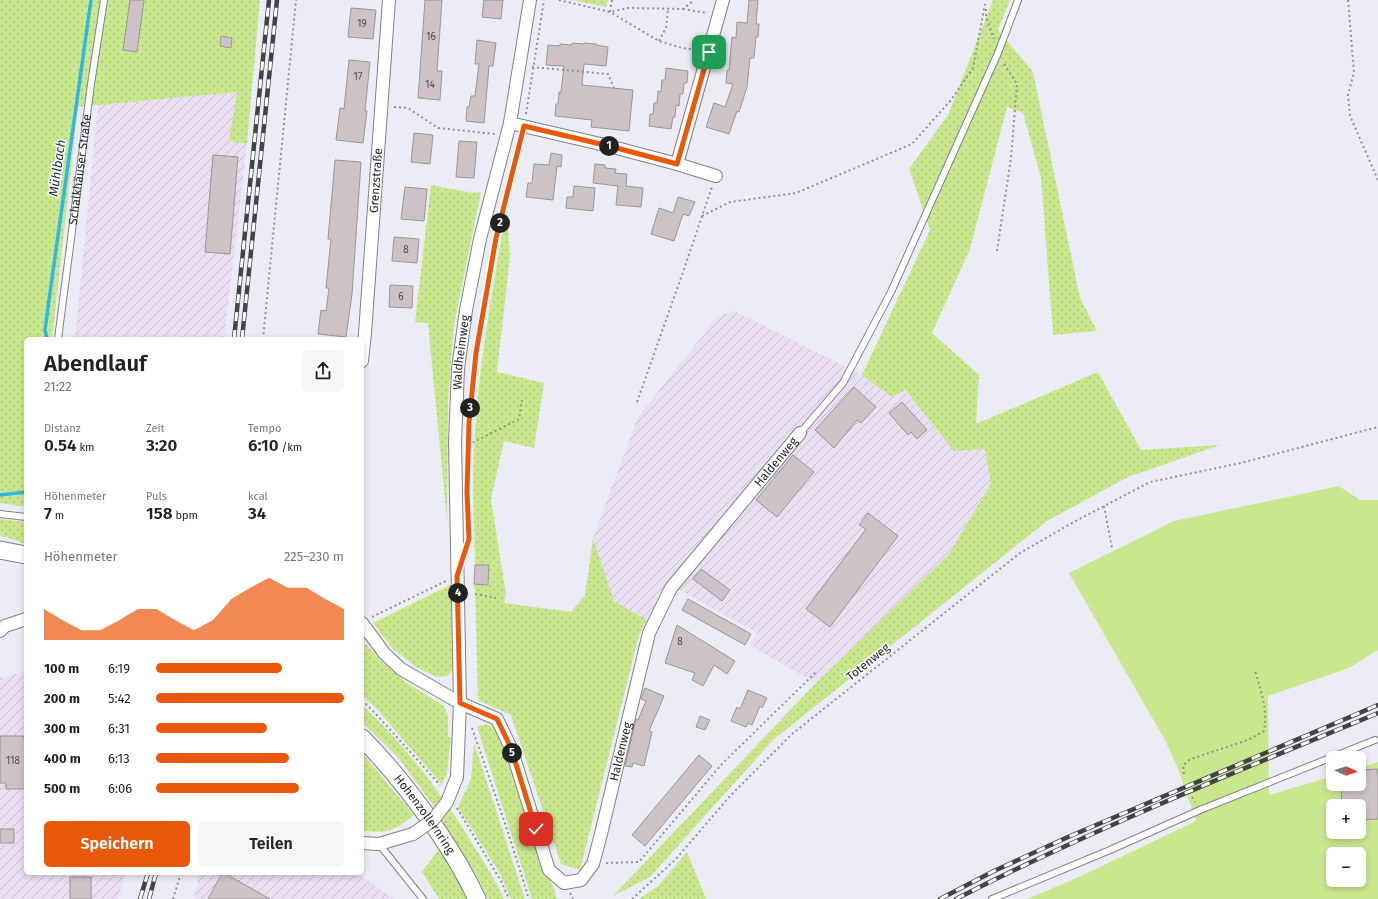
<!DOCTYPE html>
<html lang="de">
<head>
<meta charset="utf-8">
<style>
  body { margin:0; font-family:"Fira Sans",sans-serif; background:#f6f6f6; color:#222; height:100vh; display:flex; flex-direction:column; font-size:15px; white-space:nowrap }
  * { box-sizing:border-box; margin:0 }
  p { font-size:13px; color:#767676 }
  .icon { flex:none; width:22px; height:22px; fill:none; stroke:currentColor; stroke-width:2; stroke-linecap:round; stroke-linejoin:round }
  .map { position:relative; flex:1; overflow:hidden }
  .side { position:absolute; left:24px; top:337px; width:340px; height:538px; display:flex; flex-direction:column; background:#fff; border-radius:6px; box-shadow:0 2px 6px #0003 }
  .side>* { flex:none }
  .needle { width:26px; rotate:94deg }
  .fabs { position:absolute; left:1326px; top:751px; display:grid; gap:8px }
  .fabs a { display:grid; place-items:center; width:40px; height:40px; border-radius:6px; background:#fff; box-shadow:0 2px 6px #0003; font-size:20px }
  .pin { position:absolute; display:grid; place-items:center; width:34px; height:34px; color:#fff; margin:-17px; border-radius:8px; box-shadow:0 2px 6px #0006 }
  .km { position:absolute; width:20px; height:20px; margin:-10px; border-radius:50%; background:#222; color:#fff; font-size:11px; line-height:20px; text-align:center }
  .round { display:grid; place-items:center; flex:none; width:42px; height:42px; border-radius:6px; background:#f6f6f6 }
  .overview { display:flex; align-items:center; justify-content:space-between; height:68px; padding:0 20px }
  h1 { font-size:22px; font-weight:600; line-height:30px }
  .metrics { display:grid; grid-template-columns:repeat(3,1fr); gap:6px; height:68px; padding:4px 20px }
  .metrics div { display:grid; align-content:center }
  .metrics b { font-size:17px; font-weight:600 }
  .metrics small { font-size:11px; font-weight:400 }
  .metrics p { font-size:11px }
  .chart { height:112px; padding:8px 20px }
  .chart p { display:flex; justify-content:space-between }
  .chart svg { width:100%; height:72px; margin-top:4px; fill:#ea580c; opacity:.7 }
  .button { display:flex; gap:8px; margin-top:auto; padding:8px 20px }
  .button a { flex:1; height:46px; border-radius:6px; background:#ea580c; color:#fff; font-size:16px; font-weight:600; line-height:46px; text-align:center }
  .button a+a { background:#f6f6f6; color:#222 }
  ul { padding:0 20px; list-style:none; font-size:13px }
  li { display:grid; grid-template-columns:64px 48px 1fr; align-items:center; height:30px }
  li i { height:10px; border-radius:5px; background:#ea580c }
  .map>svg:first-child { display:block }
  .industrial { fill:url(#industrial-furrows) }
  .green { fill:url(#green-dots) }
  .pitch { fill:#c9e88e; fill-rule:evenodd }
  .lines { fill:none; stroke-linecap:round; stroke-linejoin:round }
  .stream { stroke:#30b7e4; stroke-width:3.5 }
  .building { fill:#cdc3c7; stroke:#9d9497 }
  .service-casing { stroke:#808089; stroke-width:8 }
  .minor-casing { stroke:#808089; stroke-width:14 }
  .secondary-casing { stroke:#808089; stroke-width:19 }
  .path { stroke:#919298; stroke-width:2; stroke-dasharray:2 3; stroke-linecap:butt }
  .service { stroke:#fff; stroke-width:6 }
  .minor { stroke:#fff; stroke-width:12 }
  .secondary { stroke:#fff; stroke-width:17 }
  .rail-casing { stroke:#424347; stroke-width:4.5 }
  .rail { stroke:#fff; stroke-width:3; stroke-dasharray:9; stroke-linecap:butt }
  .minor-bridge-casing { stroke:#808089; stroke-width:14; stroke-linecap:butt }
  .minor-bridge { stroke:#fff; stroke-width:12 }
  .route-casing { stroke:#fff; stroke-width:8 }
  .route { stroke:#ea580c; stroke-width:5 }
  .labels { text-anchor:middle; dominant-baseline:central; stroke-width:3; stroke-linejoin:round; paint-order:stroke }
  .number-label { font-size:10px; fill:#4f4d50 }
  .street-label { font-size:12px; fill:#252629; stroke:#fff }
  .water-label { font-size:13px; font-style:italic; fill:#1b3039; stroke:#fff }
</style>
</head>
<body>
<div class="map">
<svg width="1378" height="899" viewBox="0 0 1378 899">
  <defs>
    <pattern id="industrial-furrows" width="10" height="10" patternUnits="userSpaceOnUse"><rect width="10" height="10" fill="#e9def2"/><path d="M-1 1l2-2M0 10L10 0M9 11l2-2" fill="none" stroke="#c8bed0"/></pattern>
    <pattern id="green-dots" width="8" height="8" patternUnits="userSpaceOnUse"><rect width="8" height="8" fill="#c9e88e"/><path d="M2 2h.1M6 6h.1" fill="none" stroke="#acc77a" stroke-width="1.8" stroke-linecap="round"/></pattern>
  </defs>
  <rect width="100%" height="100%" fill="#ebecf5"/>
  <g class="industrial">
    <path d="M 237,92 L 230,141 L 247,144 L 224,339 L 75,339 L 98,105 Z"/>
    <path d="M 734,311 L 862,375 L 892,397 L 904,390 L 954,451 L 985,449 L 991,484 L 948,555 L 816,683 L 749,645 L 757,633 L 667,583 L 647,620 L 614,601 L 593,538 L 638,417 L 718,316 Z"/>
    <path d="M 26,671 L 26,873 L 125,873 L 118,899 L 0,899 L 0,678 Z"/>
    <path d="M 200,873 L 357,873 L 394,899 L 194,899 Z"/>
  </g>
  <g class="green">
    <path d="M 0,0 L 260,0 L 247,144 L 229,141 L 237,92 L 78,107 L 52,339 L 26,339 L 26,507 L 0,503 Z"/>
    <path d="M 572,0 L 608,0 L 606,7 Z"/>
    <path d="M 993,0 L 1010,0 L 998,30 L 1033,72 L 1080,298 L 1097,331 L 1053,335 L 1041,178 L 1023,113 L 1007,107 L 970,249 L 932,333 L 979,375 L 976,424 L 1098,372 L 1141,450 L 1220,445 L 1128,477 L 1047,521 L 773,740 L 650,877 L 613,896 L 816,683 L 948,555 L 991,484 L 985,449 L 954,451 L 905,390 L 892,397 L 862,375 L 930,230 L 909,169 L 948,115 Z"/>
    <path d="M 431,185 L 473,193 L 481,192 L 454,325 L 448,400 L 447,521 L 428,323 L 415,322 Z"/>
    <path d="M 507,207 L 510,257 L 497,372 L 544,383 L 534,448 L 504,441 L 491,499 L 506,595 L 504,603 L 571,612 L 585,595 L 593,538 L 614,601 L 647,620 L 639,635 L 580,870 L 561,864 L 511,715 L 478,700 L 475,591 L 474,584 L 488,585 L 489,565 L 475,565 C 474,521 472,475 475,431 C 480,356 494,281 507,207 Z"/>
    <path d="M 0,519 L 26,522 L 26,544 L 0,535 Z"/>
    <path d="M 452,584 L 454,662 L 453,670 L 447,676 L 437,677 L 416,667 L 392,648 L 373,623 Z"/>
    <path d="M 362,640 L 379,659 L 407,683 L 444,706 L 448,716 L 448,736 L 451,738 L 447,772 L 442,785 L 375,707 L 362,696 Z"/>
    <path d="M 362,705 C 407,747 444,796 475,848 C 486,865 496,881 504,899 L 488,899 L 478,878 L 430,801 L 397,756 L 362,722 Z"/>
    <path d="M 486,724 L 495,728 L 502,740 L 535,848 L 553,886 L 557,899 L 532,899 L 477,727 Z"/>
    <path d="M 474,743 L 525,899 L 511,899 L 499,872 L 458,807 L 471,779 Z"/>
    <path d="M 362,753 L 414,815 C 395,830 387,835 362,830 Z"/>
    <path d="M 439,849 L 470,899 L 439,899 L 422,872 Z"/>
    <path d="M 687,852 L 706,899 L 639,899 L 658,886 Z"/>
  </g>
  <path class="pitch" d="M 1339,486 L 1360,500 L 1378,500 L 1378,650 L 1349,668 L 1268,696 L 1269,795 L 1333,776 L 1333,784 L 1359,784 L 1359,768 L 1378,762 L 1378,899 L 1027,899 L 1079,877 L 1196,821 L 1179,771 L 1166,742 L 1069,573 L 1174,521 ZM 1333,806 L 1359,806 L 1359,832 L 1333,832 ZM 1333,854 L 1359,854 L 1359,880 L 1333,880 Z"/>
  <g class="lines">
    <g class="stream">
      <path d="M 47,339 L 45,330 L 49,300 L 91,0"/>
      <path d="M 0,495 L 26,492"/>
    </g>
  </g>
  <g class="building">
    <path d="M 130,0 L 144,0 L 137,52 L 123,50 Z"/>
    <path d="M 425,0 L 442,0 L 437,71 L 442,71 L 440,100 L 418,98 Z"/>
    <path d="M 484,0 L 503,0 L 501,19 L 482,17 Z"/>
    <path d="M 749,0 L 758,0 L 756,24 L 759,24 L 758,37 L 756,37 L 754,58 L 750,58 L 747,87 L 739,112 L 737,111 L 729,134 L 706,127 L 714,103 L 725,107 L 733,84 L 726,83 L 727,70 L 729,70 L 732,37 L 736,38 L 737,22 L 747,23 Z"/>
    <path d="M 351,8 L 376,10 L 373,39 L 348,37 Z"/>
    <path d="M 221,36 L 232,38 L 231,48 L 220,46 Z"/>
    <path d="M 477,40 L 496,43 L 493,66 L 489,66 L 484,123 L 466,121 L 467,107 L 469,107 L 471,96 L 475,96 L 479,64 L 475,64 Z"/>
    <path d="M 572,43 L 584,44 L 584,43 L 596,44 L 596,45 L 608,47 L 606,66 L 584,64 L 582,85 L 633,90 L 629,131 L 591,127 L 592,120 L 555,116 L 556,104 L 558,104 L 559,92 L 561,92 L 564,66 L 546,65 L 548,45 L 560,46 L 560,44 L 572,45 Z"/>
    <path d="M 349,60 L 370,62 L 365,111 L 367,111 L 363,143 L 336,140 L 340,108 L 344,109 Z"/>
    <path d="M 666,68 L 688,71 L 687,83 L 684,83 L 683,94 L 680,94 L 679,106 L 676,105 L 675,117 L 673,117 L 671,129 L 649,126 L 650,114 L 653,114 L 654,103 L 657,103 L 658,91 L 661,92 L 662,80 L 665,80 Z"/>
    <path d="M 414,133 L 433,135 L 430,164 L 411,162 Z"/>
    <path d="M 459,141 L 477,142 L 474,178 L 456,177 Z"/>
    <path d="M 551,153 L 562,155 L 561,167 L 557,166 L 553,200 L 526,197 L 528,183 L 532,183 L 534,164 L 549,165 Z"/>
    <path d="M 213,155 L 238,157 L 230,254 L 205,252 Z"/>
    <path d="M 335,160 L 361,162 L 352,294 L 346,337 L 318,334 L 321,310 L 326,311 L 329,288 L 326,288 L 331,239 L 328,239 Z"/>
    <path d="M 595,164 L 605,165 L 605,168 L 616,169 L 615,173 L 627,174 L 626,186 L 643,188 L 641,207 L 616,205 L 618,186 L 593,183 Z"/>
    <path d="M 574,186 L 595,188 L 593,211 L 566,208 L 567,197 L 573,197 Z"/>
    <path d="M 405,187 L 427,189 L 424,221 L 401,219 Z"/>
    <path d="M 678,197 L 695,202 L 689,216 L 683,214 L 674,241 L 651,234 L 659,208 L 673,213 Z"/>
    <path d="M 394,237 L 419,239 L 417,263 L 392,261 Z"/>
    <path d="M 390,285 L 413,286 L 412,308 L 389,307 Z"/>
    <path d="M 854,387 L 876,407 L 861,423 L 857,420 L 834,448 L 815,430 Z"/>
    <path d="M 902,402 L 927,430 L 917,439 L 911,432 L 908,435 L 889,413 Z"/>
    <path d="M 793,455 L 814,472 L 777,517 L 756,500 Z"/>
    <path d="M 868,513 L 898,536 L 830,627 L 806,609 L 866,529 L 859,525 Z"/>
    <path d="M 475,565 L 489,565 L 488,585 L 474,584 Z"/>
    <path d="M 701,569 L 730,590 L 722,601 L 693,579 Z"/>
    <path d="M 688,599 L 751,634 L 745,645 L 682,610 Z"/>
    <path d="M 677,625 L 735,661 L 727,674 L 714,665 L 703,686 L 692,680 L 695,673 L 665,663 Z"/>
    <path d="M 645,688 L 664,696 L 649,731 L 652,732 L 644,766 L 633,763 L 632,767 L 625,766 L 636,719 L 638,720 L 646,701 L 641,699 Z"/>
    <path d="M 748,690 L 767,698 L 762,708 L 760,706 L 752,725 L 748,723 L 746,727 L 731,721 L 737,707 L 740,709 Z"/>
    <path d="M 700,716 L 710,720 L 705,730 L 696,727 Z"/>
    <path d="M 0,736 L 24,736 L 24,739 L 26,739 L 26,789 L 6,789 L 6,783 L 0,783 Z"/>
    <path d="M 699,755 L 712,766 L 645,846 L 632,835 Z"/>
    <path d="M 1377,769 L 1378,777 L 1378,819 L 1359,820 L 1359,806 L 1342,806 L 1341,788 L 1359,788 L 1359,770 Z"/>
    <rect x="0" y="829" width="14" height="14"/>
    <path d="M 222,873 L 224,873 L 270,899 L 208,899 Z"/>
    <rect x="70" y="877" width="21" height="22"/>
  </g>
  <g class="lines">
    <g class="service-casing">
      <g id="service">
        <path id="s1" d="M 58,339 L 91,84 L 104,0"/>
        <path d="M 800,433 L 843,383 L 891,292 L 998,53 L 1018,0"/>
        <path d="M 0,514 L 26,517"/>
        <path d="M 379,844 L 423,899"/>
        <path d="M 992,899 L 1110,850 L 1200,810 L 1375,740"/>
      </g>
    </g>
    <g class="minor-casing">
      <g id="minor">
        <path d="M 510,123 L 609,146 L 677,164 L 723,0"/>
        <path d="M 677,164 L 716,176"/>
        <path id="s2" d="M 362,361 L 365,333 L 389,0"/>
        <path id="s3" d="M 362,623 L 384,653 L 401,669 L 460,703 L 497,719 L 511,748 L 549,870 L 564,883 L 581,880 L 593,864 L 601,834 L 649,633 L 671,588 L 800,433"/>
        <path d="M 0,631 L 5,626 L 26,619"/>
        <path id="s4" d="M 457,777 L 460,703 L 455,442 L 458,369 L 466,310 L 480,239 L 510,123 L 530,0"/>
        <path d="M 362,843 L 379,844 L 413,834"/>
      </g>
    </g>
    <g class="secondary-casing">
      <g id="secondary">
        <path d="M 0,550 L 26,555"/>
        <path id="s5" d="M 362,738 C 390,766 414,797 437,830 C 452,852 466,875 477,899"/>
      </g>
    </g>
    <g class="path">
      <path d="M 559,0 L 610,12 L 628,8 L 683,9 L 694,0"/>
      <path d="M 612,0 L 610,12 L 659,41 L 682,48 L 696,50"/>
      <path d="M 1348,0 L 1354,72 L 1348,95 L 1350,116 L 1378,180"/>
      <path d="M 683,9 L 708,13"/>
      <path d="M 986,9 L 986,17 L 994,39"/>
      <path d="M 659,41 L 666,28 L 668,9"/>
      <path d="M 532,67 L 608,74 L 614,88"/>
      <path d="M 394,107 L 408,108 L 438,128 L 495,134"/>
      <path d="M 526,114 L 544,0"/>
      <path d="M 702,216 L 730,202 L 796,193 L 912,144 L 951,100 L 973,68 L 985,4"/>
      <path d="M 997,251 L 1011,158 L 1017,84 L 1003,62"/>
      <path d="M 263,339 L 296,0"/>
      <path d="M 637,402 L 682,275 L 712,187"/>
      <path d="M 470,412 L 476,353 L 496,238 L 521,137"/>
      <path d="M 468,445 L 519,419 L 522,400"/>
      <path d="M 1104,506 L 1112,548"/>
      <path d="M 475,594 L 496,598"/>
      <path d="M 372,617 L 446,581"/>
      <path d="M 362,700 L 376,714 L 440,785"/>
      <path d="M 472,728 L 506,826 L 529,899"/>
      <path d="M 1184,774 C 1182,767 1184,763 1191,759 L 1248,740 L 1264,731 C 1268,708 1261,693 1255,670"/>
      <path d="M 1192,797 L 1195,802"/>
      <path d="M 457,808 L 501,881 L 509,899"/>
      <path d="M 606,863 L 639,862 L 721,765 L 816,672"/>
      <path d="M 570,893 L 573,899"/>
      <path d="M 173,899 L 181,873"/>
      <path d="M 632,899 L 675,860 L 731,795 L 792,734 L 1020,553 L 1070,524 L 1150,482 L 1241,463 L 1378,427"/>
    </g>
    <use href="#service" class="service"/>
    <use href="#minor" class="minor"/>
    <use href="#secondary" class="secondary"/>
    <g class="rail-casing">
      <g id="rail">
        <path d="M 234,339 L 269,0"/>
        <path d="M 242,339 L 277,0"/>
        <path d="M 140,899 L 148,873"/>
        <path d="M 149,899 L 156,873"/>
        <path d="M 940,899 L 994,871 L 1068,837 L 1378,705"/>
        <path d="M 956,899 C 1093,829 1236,772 1378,713"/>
      </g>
    </g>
    <use href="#rail" class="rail"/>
    <g class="minor-bridge-casing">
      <path id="minor-bridge" d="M 413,834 L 433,820 L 447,802 L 457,777"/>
    </g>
    <use href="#minor-bridge" class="minor-bridge"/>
  </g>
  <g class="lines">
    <g class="route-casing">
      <path id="route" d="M 536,829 L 511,748 L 497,719 L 460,703 L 457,576 L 469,539 L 467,492 L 469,422 L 476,353 L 496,238 L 524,126 L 609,146 L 677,164 L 709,52"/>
    </g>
    <use href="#route" class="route"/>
  </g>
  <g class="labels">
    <g class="number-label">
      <text x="362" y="24">19</text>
      <text x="431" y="37">16</text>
      <text x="358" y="77">17</text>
      <text x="430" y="85">14</text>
      <text x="406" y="250">8</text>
      <text x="401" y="297">6</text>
      <text x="680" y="642">8</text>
      <text x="13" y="761">118</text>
    </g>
    <g class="street-label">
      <text stroke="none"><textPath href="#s1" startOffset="171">Schalkhäuser Straße</textPath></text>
      <text stroke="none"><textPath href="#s2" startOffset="181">Grenzstraße</textPath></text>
      <text stroke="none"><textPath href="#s4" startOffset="425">Waldheimweg</textPath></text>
      <text stroke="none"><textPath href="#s3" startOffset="838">Haldenweg</textPath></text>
      <text transform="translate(868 662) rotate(-39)">Totenweg</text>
      <text stroke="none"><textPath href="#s3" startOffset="502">Haldenweg</textPath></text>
      <text stroke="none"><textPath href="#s5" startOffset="99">Hohenzollernring</textPath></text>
    </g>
    <g class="water-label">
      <text transform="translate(57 168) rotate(-82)">Mühlbach</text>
    </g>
  </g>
</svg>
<div class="fabs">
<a><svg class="needle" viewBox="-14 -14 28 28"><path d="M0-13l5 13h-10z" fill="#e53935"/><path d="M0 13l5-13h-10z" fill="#767676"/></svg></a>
<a>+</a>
<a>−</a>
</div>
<div class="pin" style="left:709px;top:52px;background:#1e9e55"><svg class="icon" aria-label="arrive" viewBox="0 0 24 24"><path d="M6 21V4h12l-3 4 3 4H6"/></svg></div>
<div class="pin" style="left:536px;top:829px;background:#d93025"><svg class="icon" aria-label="check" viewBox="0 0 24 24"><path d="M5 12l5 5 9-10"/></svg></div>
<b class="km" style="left:609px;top:146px">1</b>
<b class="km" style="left:500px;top:223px">2</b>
<b class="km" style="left:470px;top:408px">3</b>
<b class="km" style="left:458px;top:593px">4</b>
<b class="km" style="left:512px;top:753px">5</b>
<section class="side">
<div class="overview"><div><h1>Abendlauf</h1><p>21:22</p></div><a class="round"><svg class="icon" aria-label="share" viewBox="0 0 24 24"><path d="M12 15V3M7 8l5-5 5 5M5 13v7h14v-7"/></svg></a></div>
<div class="metrics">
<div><p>Distanz</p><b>0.54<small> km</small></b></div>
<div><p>Zeit</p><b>3:20</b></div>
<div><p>Tempo</p><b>6:10<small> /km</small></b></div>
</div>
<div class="metrics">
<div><p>Höhenmeter</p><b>7<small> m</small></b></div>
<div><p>Puls</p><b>158<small> bpm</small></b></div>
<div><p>kcal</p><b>34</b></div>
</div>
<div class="chart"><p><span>Höhenmeter</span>225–230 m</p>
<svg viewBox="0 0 160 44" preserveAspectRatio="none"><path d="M0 44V25L10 32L20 38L30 38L40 32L50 25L60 25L70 32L80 38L90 32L100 19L110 12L120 6L130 12L140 12L150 19L160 25V44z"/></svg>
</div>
<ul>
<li><b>100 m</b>6:19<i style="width:67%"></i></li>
<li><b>200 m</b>5:42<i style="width:100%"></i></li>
<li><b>300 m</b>6:31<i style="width:59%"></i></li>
<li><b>400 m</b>6:13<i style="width:71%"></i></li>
<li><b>500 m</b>6:06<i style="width:76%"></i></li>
</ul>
<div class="button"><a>Speichern</a><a>Teilen</a></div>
</section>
</div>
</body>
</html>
